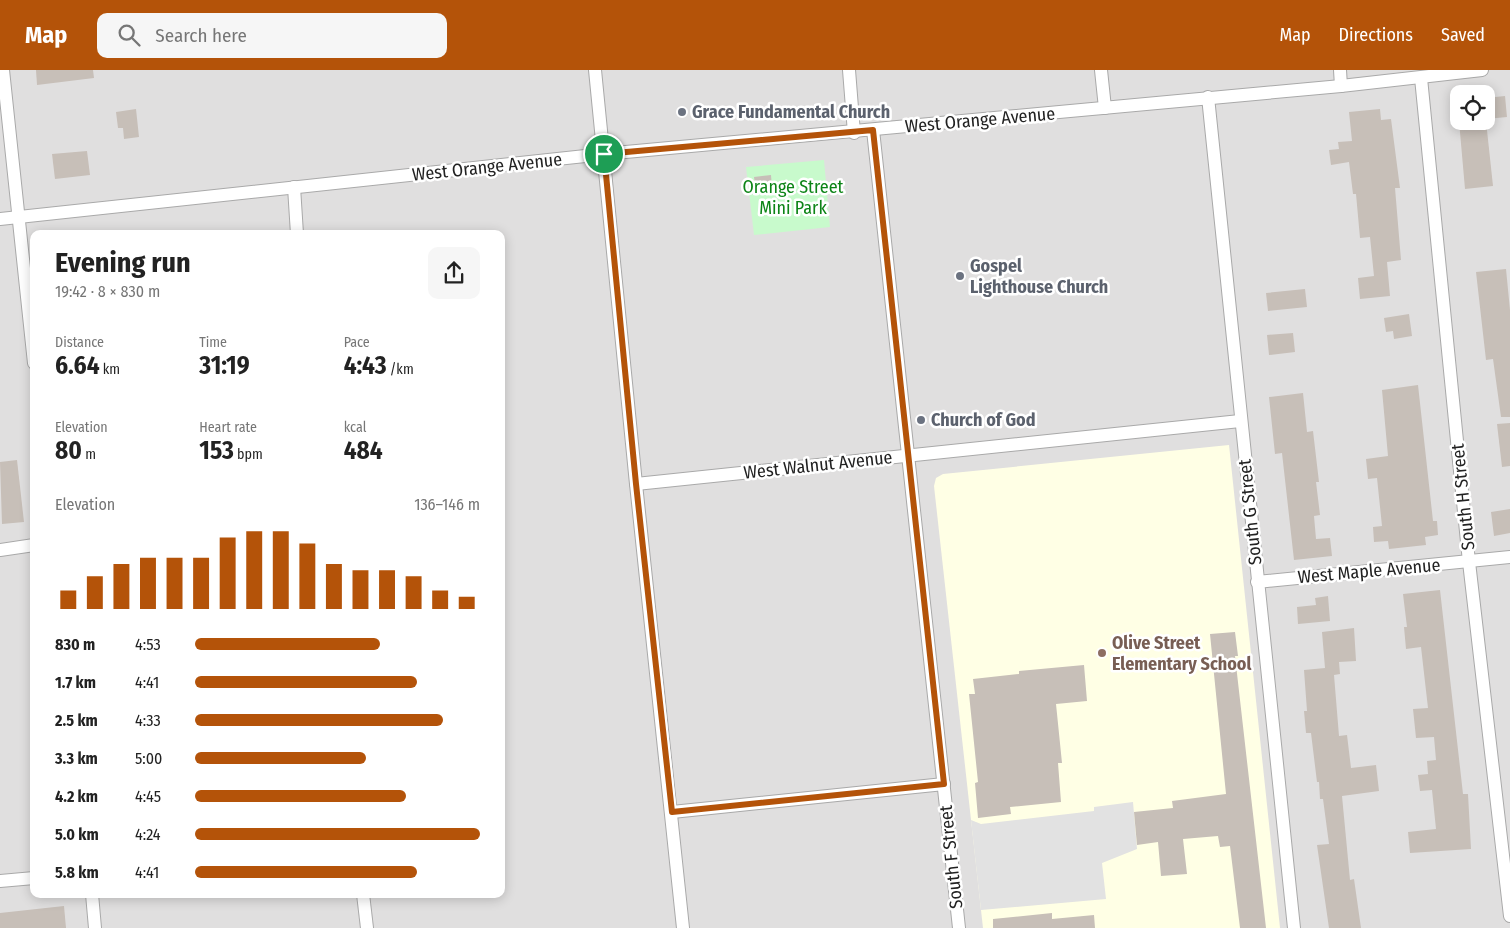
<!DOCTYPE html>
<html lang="en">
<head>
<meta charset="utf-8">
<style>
  body { margin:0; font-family:"Fira Sans Condensed",sans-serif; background:#f6f6f6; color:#222; height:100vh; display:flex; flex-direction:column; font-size:19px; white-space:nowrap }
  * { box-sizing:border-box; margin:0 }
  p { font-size:16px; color:#767676 }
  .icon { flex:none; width:28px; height:28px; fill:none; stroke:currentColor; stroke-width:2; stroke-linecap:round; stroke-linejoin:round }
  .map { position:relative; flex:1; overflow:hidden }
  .drawer { position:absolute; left:30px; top:160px; width:475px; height:668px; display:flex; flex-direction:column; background:#fff; border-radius:10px; box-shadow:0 2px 12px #0003 }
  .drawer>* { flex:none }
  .controls { position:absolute; left:1450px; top:15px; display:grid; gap:10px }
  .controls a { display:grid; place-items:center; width:45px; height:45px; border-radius:10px; background:#fff; box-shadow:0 2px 12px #0003; font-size:25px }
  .pin { position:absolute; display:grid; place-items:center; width:42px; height:42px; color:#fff; margin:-21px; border:2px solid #fff; border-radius:50%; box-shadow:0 1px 5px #0007 }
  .round { display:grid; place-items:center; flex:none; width:52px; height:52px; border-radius:10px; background:#f6f6f6 }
  .headline { display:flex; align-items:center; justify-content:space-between; height:85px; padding:0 25px }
  h1 { font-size:28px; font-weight:700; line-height:38px }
  .metrics { display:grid; grid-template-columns:repeat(3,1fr); gap:8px; height:85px; padding:5px 25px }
  .metrics div { display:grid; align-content:center }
  .metrics b { font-size:25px; font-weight:700 }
  .metrics small { font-size:14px; font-weight:400 }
  .metrics p { font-size:14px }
  .chart { height:140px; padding:10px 25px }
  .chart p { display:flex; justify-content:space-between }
  .chart svg { width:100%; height:90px; margin-top:5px; stroke:#b45309; stroke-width:6 }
  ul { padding:0 25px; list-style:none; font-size:16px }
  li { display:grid; grid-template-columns:80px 60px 1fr; align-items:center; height:38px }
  li i { height:12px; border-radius:6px; background:#b45309 }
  header { display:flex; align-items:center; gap:30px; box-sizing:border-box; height:70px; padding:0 25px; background:#b45309; color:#fff }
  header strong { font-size:24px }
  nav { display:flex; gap:28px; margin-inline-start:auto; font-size:18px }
  .search { width:350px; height:45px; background:#f6f6f6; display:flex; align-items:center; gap:12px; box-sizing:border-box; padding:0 18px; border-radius:10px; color:#767676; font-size:19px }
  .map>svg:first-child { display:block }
  .residential { fill:#e0dfdf; fill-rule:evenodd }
  .education { fill:#ffffe5 }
  .park { fill:#c8facc }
  .parking { fill:#e2e2e2 }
  .building { fill:#c7bfb8 }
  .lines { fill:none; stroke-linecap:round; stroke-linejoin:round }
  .minor-casing { stroke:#a9a9a9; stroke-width:14 }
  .minor { stroke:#fff; stroke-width:12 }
  .route-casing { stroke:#fff; stroke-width:10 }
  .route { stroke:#b45309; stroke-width:6 }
  .worship-dot { fill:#6b7280; stroke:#fff; stroke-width:2 }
  .education-dot { fill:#8d6e63; stroke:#fff; stroke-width:2 }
  .labels { text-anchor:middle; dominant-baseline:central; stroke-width:5; stroke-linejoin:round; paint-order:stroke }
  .worship-label { font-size:18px; font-weight:bold; fill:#5b616d; stroke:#fff; text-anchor:start }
  .street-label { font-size:18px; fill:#222; stroke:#fff }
  .park-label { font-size:18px; fill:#0c8416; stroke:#fff }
  .education-label { font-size:18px; font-weight:bold; fill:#785e54; stroke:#fff; text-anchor:start }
</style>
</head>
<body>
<header>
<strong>Map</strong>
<div class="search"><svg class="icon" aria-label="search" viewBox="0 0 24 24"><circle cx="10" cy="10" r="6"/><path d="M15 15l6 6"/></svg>Search here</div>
<nav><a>Map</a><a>Directions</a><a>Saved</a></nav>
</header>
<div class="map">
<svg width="1510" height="858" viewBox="0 0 1510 858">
  <rect width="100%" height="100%" fill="#f2efe9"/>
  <path class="residential" d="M 0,0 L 1510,0 L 1510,858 L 0,858 ZM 1459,24 L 1486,24 L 1486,51 L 1459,51 ZM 34,164 L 501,164 L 501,824 L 34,824 Z"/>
  <path class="education" d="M 1229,375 L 1280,858 L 983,858 L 934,416 L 936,408 L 943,404 Z"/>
  <path class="park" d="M 824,90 L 830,157 L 754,165 L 746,97 Z"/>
  <path class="parking" d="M 1133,732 L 1137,779 L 1102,793 L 1106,829 L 981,840 L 971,750 L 981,754 L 1094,741 L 1094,737 Z"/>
  <g class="building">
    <path d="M 36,0 L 93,0 L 94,8 L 37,15 Z"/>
    <path d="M 1505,26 L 1507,47 L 1486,49 L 1486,28 Z"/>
    <path d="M 136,39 L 139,67 L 124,69 L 123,58 L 118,58 L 116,42 Z"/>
    <path d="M 1380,39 L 1381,50 L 1391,49 L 1400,118 L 1395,118 L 1401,190 L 1387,192 L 1390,226 L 1360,229 L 1358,208 L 1374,206 L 1370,167 L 1360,168 L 1356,124 L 1353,124 L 1349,92 L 1331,95 L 1329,80 L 1339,79 L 1338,72 L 1352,71 L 1349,42 Z"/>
    <path d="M 1459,51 L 1486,51 L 1493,116 L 1465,119 Z"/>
    <path d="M 87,81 L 90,105 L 55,109 L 52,84 Z"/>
    <path d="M 771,105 L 772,118 L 756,121 L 754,107 Z"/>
    <path d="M 1506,199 L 1510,240 L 1510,347 L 1501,347 L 1493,289 L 1486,290 L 1476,202 Z"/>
    <path d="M 1305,219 L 1307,237 L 1268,241 L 1266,223 Z"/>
    <path d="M 1409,244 L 1412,266 L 1394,269 L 1393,261 L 1386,262 L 1384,248 Z"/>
    <path d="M 1293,263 L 1295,282 L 1269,285 L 1267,265 Z"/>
    <path d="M 1418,315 L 1433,451 L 1437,451 L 1438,465 L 1425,467 L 1426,475 L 1389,479 L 1388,471 L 1374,472 L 1373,457 L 1382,456 L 1377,408 L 1368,409 L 1366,389 L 1388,386 L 1382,320 Z"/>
    <path d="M 1303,323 L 1307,362 L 1313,361 L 1319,412 L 1316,412 L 1320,445 L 1314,446 L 1316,469 L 1330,468 L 1332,486 L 1294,490 L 1282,383 L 1275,384 L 1269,327 Z"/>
    <path d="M 1510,353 L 1510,396 L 1502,397 L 1497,354 Z"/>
    <path d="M 17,390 L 24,452 L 2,454 L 0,392 Z"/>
    <path d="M 1510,439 L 1510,463 L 1494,466 L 1491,442 Z"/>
    <path d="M 1440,520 L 1463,724 L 1468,724 L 1471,779 L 1410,783 L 1408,762 L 1436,759 L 1432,720 L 1420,721 L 1418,705 L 1428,704 L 1427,691 L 1436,690 L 1434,667 L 1416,668 L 1413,639 L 1428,638 L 1421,577 L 1406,579 L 1404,557 L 1407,557 L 1403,524 Z"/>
    <path d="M 1328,526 L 1330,551 L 1298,554 L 1297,537 L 1316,535 L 1315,528 Z"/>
    <path d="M 1354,558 L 1356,591 L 1339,592 L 1340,604 L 1334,605 L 1339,666 L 1347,665 L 1351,698 L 1376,695 L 1379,721 L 1342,726 L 1350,810 L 1354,809 L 1361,858 L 1329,858 L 1317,775 L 1329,774 L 1323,729 L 1320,729 L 1319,712 L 1317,712 L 1311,663 L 1306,663 L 1304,641 L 1307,641 L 1304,600 L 1325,598 L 1322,562 Z"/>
    <path d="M 1235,562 L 1238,586 L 1235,586 L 1266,858 L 1240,858 L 1230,776 L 1220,777 L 1218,766 L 1183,769 L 1187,804 L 1161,806 L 1158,772 L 1137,775 L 1134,742 L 1173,738 L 1172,731 L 1226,724 L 1210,564 Z"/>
    <path d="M 1084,595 L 1087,631 L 1056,634 L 1062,693 L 1058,693 L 1061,732 L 1010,737 L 1011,744 L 978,748 L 975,713 L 978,712 L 969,624 L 975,624 L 973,609 L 1019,604 L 1019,601 Z"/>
    <path d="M 64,836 L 66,858 L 0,858 L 0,843 Z"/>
    <path d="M 1052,843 L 1052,849 L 1094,845 L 1095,858 L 993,858 L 993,849 Z"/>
  </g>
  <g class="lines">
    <g class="minor-casing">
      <g id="minor">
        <path d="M 3,0 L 34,293"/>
        <path d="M 595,0 L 636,414 L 683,858"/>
        <path d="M 849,0 L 854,63"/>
        <path d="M 1101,0 L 1105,38"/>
        <path d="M 1340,0 L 1341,16"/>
        <path d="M 1421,8 L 1469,492 L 1510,846"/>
        <path d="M 1208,27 L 1294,858"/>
        <path d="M 873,60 L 959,858"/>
        <path d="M 294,117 L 297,164"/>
        <path d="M 0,149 L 604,84 L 1341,16 L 1482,0"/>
        <path d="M 636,414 L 1240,351"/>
        <path d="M 0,480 L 34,475"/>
        <path d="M 1257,512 L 1510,487"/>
        <path d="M 672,742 L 944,714"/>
        <path d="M 0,811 L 34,808"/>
        <path d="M 92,824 L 95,858"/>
        <path d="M 363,824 L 367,858"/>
      </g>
    </g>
    <use href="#minor" class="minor"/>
  </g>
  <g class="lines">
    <g class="route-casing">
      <path id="route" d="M 873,60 L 944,714 L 672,742 L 636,414 L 604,84 Z"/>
    </g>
    <use href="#route" class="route"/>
  </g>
  <g class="worship-dot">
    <circle cx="682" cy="42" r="5"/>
    <circle cx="960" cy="206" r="5"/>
    <circle cx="921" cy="350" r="5"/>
  </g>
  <circle class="education-dot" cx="1102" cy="583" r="5"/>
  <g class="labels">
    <g class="worship-label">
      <text x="692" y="42">Grace Fundamental Church</text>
      <text x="970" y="196">Gospel<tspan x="970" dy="21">Lighthouse Church</tspan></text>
      <text x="931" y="350">Church of God</text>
    </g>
    <g class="street-label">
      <text transform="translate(980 50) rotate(-5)">West Orange Avenue</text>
      <text transform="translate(487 97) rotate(-6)">West Orange Avenue</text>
      <text transform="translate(818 395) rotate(-6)">West Walnut Avenue</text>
      <text transform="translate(1463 427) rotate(-96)">South H Street</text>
      <text transform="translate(1250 442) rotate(-96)">South G Street</text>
      <text transform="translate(1369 501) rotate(-5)">West Maple Avenue</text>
      <text transform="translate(951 787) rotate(-96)">South F Street</text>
    </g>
    <g class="park-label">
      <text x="793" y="117">Orange Street<tspan x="793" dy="21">Mini Park</tspan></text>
    </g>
    <g class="education-label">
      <text x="1112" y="573">Olive Street<tspan x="1112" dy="21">Elementary School</tspan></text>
    </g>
  </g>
</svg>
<div class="controls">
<a><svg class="icon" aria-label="locate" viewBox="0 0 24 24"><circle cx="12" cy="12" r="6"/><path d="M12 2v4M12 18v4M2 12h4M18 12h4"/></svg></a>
</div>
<div class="pin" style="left:604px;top:84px;background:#1e9e55"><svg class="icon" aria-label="arrive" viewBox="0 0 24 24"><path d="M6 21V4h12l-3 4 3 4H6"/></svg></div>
<section class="drawer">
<div class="headline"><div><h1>Evening run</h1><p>19:42 · 8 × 830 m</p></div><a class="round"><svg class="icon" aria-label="share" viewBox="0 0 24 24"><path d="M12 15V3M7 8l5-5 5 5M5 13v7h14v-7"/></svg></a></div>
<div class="metrics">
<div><p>Distance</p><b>6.64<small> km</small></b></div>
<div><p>Time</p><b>31:19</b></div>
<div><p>Pace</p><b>4:43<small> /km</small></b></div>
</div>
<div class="metrics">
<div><p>Elevation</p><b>80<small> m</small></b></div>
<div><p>Heart rate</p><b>153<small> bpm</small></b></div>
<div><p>kcal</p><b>484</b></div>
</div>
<div class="chart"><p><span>Elevation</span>136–146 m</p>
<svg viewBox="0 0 160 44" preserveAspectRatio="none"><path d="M5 44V35M15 44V28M25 44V22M35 44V19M45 44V19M55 44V19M65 44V9M75 44V6M85 44V6M95 44V12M105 44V22M115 44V25M125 44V25M135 44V28M145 44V35M155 44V38"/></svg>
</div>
<ul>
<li><b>830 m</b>4:53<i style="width:65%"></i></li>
<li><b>1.7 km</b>4:41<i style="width:78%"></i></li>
<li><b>2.5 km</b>4:33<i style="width:87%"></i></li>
<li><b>3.3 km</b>5:00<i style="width:60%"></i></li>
<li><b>4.2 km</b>4:45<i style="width:74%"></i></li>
<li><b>5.0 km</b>4:24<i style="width:100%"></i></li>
<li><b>5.8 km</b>4:41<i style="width:78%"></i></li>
</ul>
</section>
</div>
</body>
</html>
